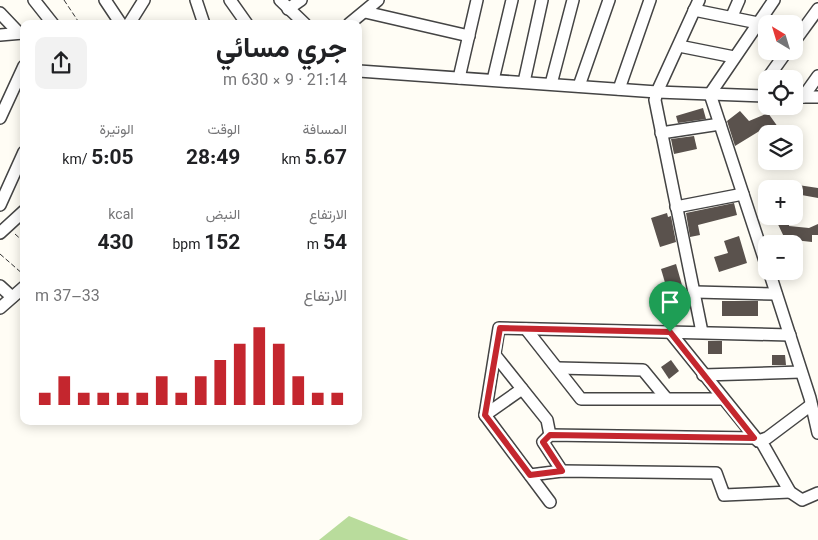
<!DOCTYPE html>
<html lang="ar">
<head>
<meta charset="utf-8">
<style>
  body { margin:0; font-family:Georgia,Vazirmatn,serif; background:#f2f2f2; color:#202124; direction:rtl; height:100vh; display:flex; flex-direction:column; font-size:19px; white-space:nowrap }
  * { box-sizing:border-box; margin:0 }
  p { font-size:16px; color:#757577 }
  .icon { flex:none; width:28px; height:28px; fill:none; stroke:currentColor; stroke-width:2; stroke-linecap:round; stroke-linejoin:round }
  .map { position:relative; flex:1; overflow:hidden; direction:ltr }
  .panel { position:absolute; left:20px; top:20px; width:342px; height:405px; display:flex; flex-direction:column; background:#fff; border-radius:10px; box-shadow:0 2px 12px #0003; direction:rtl }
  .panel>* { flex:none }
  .needle { width:32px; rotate:322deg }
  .buttons { position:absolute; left:758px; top:15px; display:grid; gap:10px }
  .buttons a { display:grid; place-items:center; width:45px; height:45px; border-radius:10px; background:#fff; box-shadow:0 2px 12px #0003; font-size:25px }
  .pin { position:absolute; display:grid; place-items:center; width:42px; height:42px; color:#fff; margin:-51px -21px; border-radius:50% 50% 50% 0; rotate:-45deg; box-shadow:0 0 5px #0007 }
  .pin .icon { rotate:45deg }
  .round { display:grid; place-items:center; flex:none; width:52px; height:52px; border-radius:10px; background:#f2f2f2 }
  .head { display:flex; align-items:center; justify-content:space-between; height:85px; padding:0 15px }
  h1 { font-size:28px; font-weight:700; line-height:38px }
  .figures { display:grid; grid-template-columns:repeat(3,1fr); gap:8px; height:85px; padding:5px 15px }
  .figures div { display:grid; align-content:center }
  .figures b { font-size:21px; font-weight:700 }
  .figures small { font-size:14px; font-weight:400 }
  .figures p { font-size:14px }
  .chart { height:140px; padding:10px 15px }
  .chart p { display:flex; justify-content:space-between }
  .chart svg { width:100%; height:90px; margin-top:5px; stroke:#c4262e; stroke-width:6 }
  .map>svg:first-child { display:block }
  .forest { fill:#b9dc9c }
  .building { fill:#5a524d }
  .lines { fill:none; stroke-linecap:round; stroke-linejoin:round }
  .minor-casing { stroke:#444; stroke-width:14 }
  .path { stroke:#333; stroke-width:1; stroke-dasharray:5 2.5; stroke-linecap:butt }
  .minor { stroke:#fff; stroke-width:11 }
  .route-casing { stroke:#fff; stroke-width:10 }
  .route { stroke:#c4262e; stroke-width:6 }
</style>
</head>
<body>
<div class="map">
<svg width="818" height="540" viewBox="0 0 818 540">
  <rect width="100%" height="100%" fill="#fffdf5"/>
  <path class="forest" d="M 349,516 L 409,540 L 319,540 Z"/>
  <g class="building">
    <path d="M 703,108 L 706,119 L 678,123 L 676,116 Z"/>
    <path d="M 740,111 L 749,121 L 768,113 L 783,134 L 770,134 L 766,127 L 735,146 L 727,121 Z"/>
    <path d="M 694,136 L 697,149 L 674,154 L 671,139 Z"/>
    <path d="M 798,185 L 818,188 L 818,198 L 796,194 Z"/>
    <path d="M 734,203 L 737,215 L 698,225 L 700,235 L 690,237 L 686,213 Z"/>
    <path d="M 667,213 L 668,217 L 671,216 L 676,242 L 660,247 L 651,218 Z"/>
    <path d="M 774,216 L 790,216 L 789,226 L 809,228 L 818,224 L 818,235 L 812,235 L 812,242 L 785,239 Z"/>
    <path d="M 739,236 L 747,263 L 719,272 L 714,257 L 728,253 L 724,241 Z"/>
    <path d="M 676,264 L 686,299 L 671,303 L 661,269 Z"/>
    <rect x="722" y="301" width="36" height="15"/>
    <rect x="708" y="341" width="14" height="13"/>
    <path d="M 772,355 L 785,355 L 786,365 L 772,365 Z"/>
    <path d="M 671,360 L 679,371 L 669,379 L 661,367 Z"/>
  </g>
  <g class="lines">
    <g class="minor-casing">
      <g id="minor">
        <path d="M 34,0 L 53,24"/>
        <path d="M 105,0 L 121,24"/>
        <path d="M 196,0 L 204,24"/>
        <path d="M 230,0 L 247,24"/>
        <path d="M 280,0 L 305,24"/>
        <path d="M 699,0 L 657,92 L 655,100 L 702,332"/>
        <path d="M 288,9 L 301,0"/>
        <path d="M 694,10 L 758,23"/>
        <path d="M 365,12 L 469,36"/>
        <path d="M 0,13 L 19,33"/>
        <path d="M 732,16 L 739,0"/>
        <path d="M 129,24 L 144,0"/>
        <path d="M 349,24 L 378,0"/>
        <path d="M 0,35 L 23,33"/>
        <path d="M 794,42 L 818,9"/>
        <path d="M 679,46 L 734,57"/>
        <path d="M 359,71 L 657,92 L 766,96"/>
        <path d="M 459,78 L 477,0"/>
        <path d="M 767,79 L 787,51"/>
        <path d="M 493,80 L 512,0"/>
        <path d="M 524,82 L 542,0"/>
        <path d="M 551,84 L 573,0"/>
        <path d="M 579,86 L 609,0"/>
        <path d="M 619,89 L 650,0"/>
        <path d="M 794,97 L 818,97"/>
        <path d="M 803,97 L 818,76"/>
        <path d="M 0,118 L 24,66"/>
        <path d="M 661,133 L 720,124"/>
        <path d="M 0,205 L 24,152"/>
        <path d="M 676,207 L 743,194"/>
        <path d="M 0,233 L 24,211"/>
        <path d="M 766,264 L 710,94 L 774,0"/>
        <path d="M 769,271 L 810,398 L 818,433"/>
        <path d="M 0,286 L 12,297"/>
        <path d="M 695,292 L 776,294"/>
        <path d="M 0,308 L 24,287"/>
        <path d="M 526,329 L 581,399 L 722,399"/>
        <path d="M 670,332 L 758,441 L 767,438 L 811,405"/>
        <path d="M 495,355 L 547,420 L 550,435"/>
        <path d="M 558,368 L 643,370 L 666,398"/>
        <path d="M 703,375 L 801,372"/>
        <path d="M 485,415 L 522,389"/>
        <path d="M 761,441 L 790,492 L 802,500 L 818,493"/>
        <path d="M 562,471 L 543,442 L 550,435 L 754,438"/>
        <path d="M 530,475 L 562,471 L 716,473 L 724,495 L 790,492"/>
        <path d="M 550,502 L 485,415 L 499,328 L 790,335"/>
      </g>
    </g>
    <g class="path">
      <path d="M 64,0 L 80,24"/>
      <path d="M 15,234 L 24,242"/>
      <path d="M 0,254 L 24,275"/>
    </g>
    <use href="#minor" class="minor"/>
  </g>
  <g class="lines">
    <g class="route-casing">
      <path id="route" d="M 500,328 L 670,332 L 754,438 L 550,435 L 543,442 L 562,471 L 530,475 L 485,415 Z"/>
    </g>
    <use href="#route" class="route"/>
  </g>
</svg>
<div class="buttons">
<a><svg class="needle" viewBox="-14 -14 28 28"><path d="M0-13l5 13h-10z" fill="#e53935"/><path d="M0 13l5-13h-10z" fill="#757577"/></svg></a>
<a><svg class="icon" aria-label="locate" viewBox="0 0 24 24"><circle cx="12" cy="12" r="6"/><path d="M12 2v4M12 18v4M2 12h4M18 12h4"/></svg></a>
<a><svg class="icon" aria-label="layers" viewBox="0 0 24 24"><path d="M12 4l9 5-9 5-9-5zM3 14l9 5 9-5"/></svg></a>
<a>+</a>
<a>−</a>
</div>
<div class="pin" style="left:670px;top:332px;background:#1e9e55"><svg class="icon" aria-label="arrive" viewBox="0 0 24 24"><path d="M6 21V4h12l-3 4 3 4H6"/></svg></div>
<section class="panel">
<div class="head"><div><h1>جري مسائي</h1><p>21:14 · 9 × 630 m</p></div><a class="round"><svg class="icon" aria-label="share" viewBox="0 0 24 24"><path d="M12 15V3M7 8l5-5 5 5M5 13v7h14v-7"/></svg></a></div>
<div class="figures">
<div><p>المسافة</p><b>5.67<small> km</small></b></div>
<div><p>الوقت</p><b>28:49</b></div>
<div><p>الوتيرة</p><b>5:05<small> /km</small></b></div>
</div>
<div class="figures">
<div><p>الارتفاع</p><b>54<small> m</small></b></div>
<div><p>النبض</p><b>152<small> bpm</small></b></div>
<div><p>kcal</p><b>430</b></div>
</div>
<div class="chart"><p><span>الارتفاع</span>33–37 m</p>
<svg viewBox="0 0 160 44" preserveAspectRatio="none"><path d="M5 44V38M15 44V30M25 44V38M35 44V38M45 44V38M55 44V38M65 44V30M75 44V38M85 44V30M95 44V22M105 44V14M115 44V6M125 44V14M135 44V30M145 44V38M155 44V38"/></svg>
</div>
</section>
</div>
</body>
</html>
